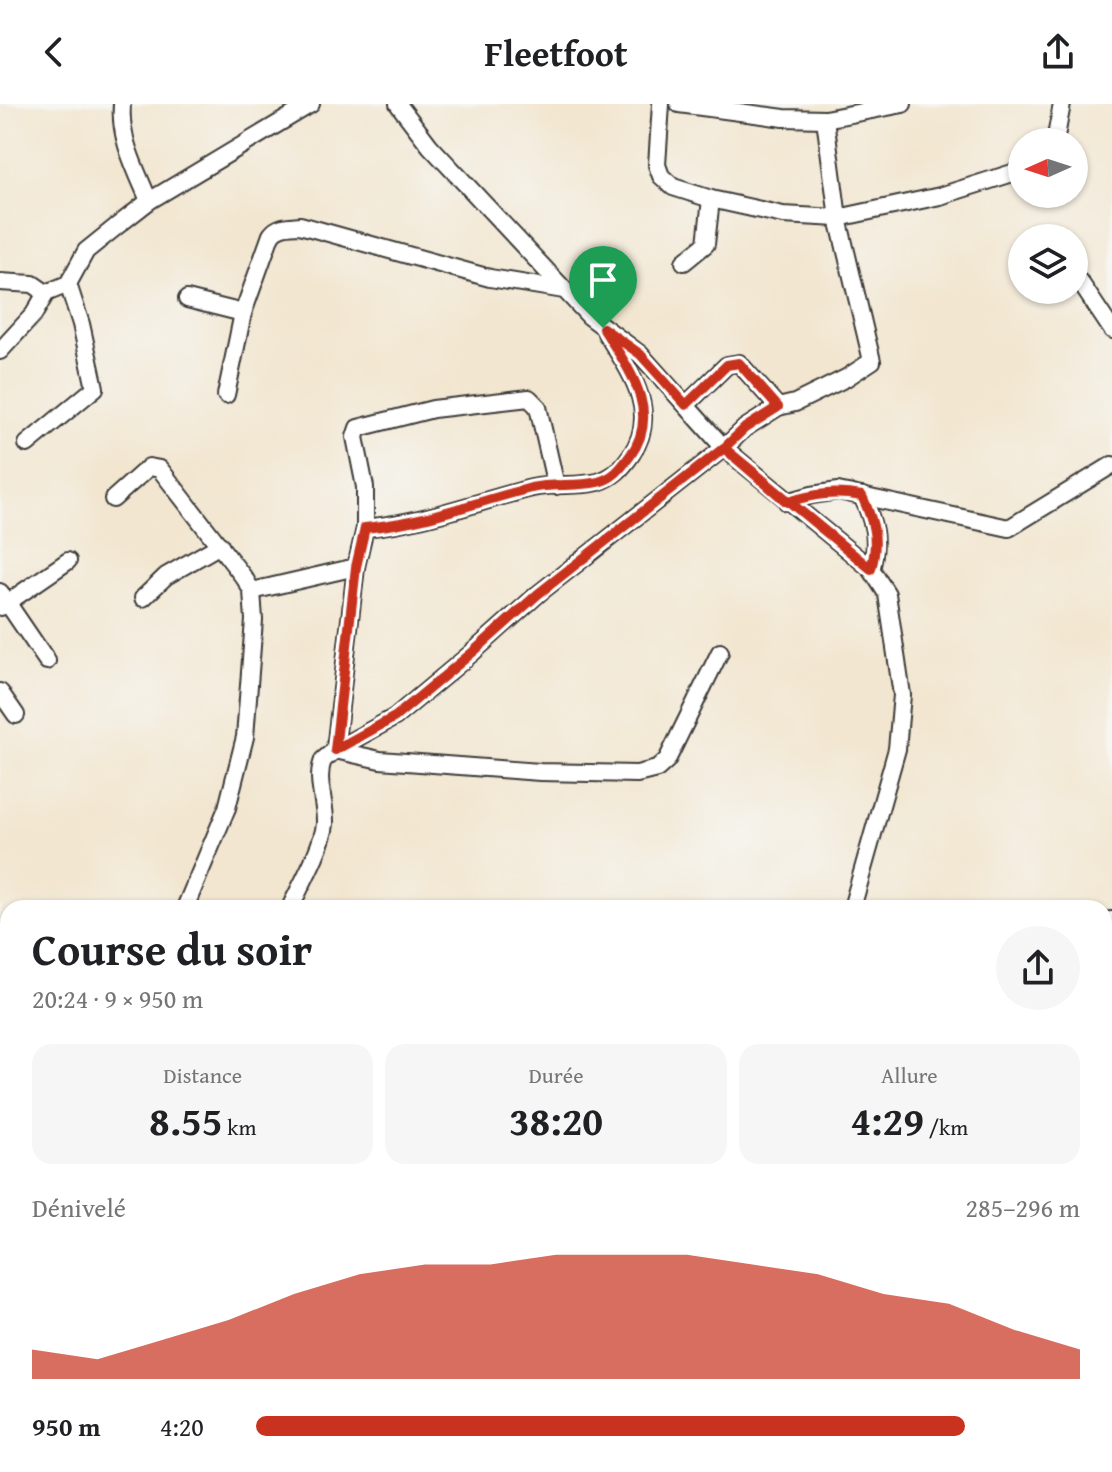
<!DOCTYPE html>
<html lang="fr">
<head>
<meta charset="utf-8">
<style>
  body { margin:0; font-family:"Gentium Book Plus",serif; background:#f6f6f6; color:#202124; height:100vh; display:flex; flex-direction:column; font-size:30px; white-space:nowrap }
  * { box-sizing:border-box; margin:0 }
  p { font-size:26px; color:#757577 }
  .icon { flex:none; width:44px; height:44px; fill:none; stroke:currentColor; stroke-width:2; stroke-linecap:round; stroke-linejoin:round }
  .map { position:relative; flex:1; overflow:hidden }
  .side { position:absolute; left:0px; top:796px; width:1112px; height:572px; display:flex; flex-direction:column; background:#fff; border-radius:24px 24px 0 0; box-shadow:0 2px 6px #0004 }
  .side>* { flex:none }
  .needle { width:52px; rotate:267deg }
  .tools { position:absolute; left:1008px; top:24px; display:grid; gap:16px }
  .tools a { display:grid; place-items:center; width:80px; height:80px; border-radius:50%; background:#fff; box-shadow:0 2px 6px #0004; font-size:40px }
  .pin { position:absolute; display:grid; place-items:center; width:68px; height:68px; color:#fff; margin:-82px -34px; border-radius:50% 50% 50% 0; rotate:-45deg; box-shadow:0 0 8px #0007 }
  .pin .icon { rotate:45deg }
  .round { display:grid; place-items:center; flex:none; width:84px; height:84px; border-radius:42px; background:#f6f6f6 }
  .summary { display:flex; align-items:center; justify-content:space-between; height:136px; padding:0 32px }
  h1 { font-size:44px; font-weight:700; line-height:60px }
  .stats { display:grid; grid-template-columns:repeat(3,1fr); gap:12px; height:136px; padding:8px 32px }
  .stats div { display:grid; align-content:center; border-radius:20px; background:#f6f6f6; text-align:center }
  .stats b { font-size:40px; font-weight:700 }
  .stats small { font-size:22px; font-weight:400 }
  .stats p { font-size:22px }
  .chart { height:224px; padding:16px 32px }
  .chart p { display:flex; justify-content:space-between }
  .chart svg { width:100%; height:144px; margin-top:8px; fill:#c8321e; opacity:.7 }
  ul { padding:0 32px; list-style:none; font-size:26px }
  li { display:grid; grid-template-columns:128px 96px 1fr; align-items:center; height:60px }
  li i { height:20px; border-radius:10px; background:#c8321e }
  header { display:flex; justify-content:space-between; align-items:center; height:104px; padding:0 32px; background:#fff; font-size:36px; font-weight:700 }
  .map>svg:first-child { display:block }
  .green { fill:#92c372; stroke:#577047; stroke-width:2 }
  .water { fill:#5caad5; stroke:#3c6378; stroke-width:2 }
  .lines { fill:none; stroke-linecap:round; stroke-linejoin:round }
  .minor-casing { stroke:#3c3a37; stroke-width:20 }
  .minor { stroke:#fff; stroke-width:16 }
  .route-casing { stroke:#fff; stroke-width:16 }
  .route { stroke:#c8321e; stroke-width:10 }
</style>
</head>
<body>
<header><svg class="icon" aria-label="back" viewBox="0 0 24 24"><path d="M15 5l-7 7 7 7"/></svg>Fleetfoot<svg class="icon" aria-label="share" viewBox="0 0 24 24"><path d="M12 15V3M7 8l5-5 5 5M5 13v7h14v-7"/></svg></header>
<div class="map">
<svg width="1112" height="1368" viewBox="0 0 1112 1368">
  <rect width="100%" height="100%" fill="#f6f6f2"/>
  <filter id="ink" filterUnits="userSpaceOnUse"><feTurbulence type="fractalNoise" baseFrequency=".0125" numOctaves="2"/><feDisplacementMap in="SourceGraphic" scale="16" xChannelSelector="R" yChannelSelector="G"/><feConvolveMatrix kernelMatrix="1 2 1 2 8 2 1 2 1" color-interpolation-filters="sRGB"/></filter>
  <filter id="wash" filterUnits="userSpaceOnUse"><feTurbulence type="fractalNoise" baseFrequency=".006" numOctaves="4" result="noise"/><feDisplacementMap in="SourceGraphic" scale="32" xChannelSelector="R" yChannelSelector="G"/><feGaussianBlur stdDeviation="1.8" result="paint"/><feColorMatrix in="noise" values="0 0 0 0 0 0 0 0 0 0 0 0 0 0 0 0 0 1.4 0 .05"/><feComposite in="paint" operator="in"/></filter>
  <g filter="url(#wash)">
    <rect width="100%" height="100%" fill="#f2e6d0"/>
    <g class="green">
      <path d="M 1112,944 L 1112,1361 L 1104,1360 L 1104,945 Z"/>
      <path d="M 43,1360 L 197,1360 L 181,1368 L 31,1368 Z"/>
    </g>
    <path class="water" d="M 197,1360 L 1104,1360 L 1112,1361 L 1112,1368 L 181,1368 Z"/>
  </g>
  <g filter="url(#ink)">
    <g class="lines">
      <g class="minor-casing">
        <g id="minor">
          <path d="M 122,0 C 119,35 136,65 149,97"/>
          <path d="M 398,0 L 430,42 L 589,212 L 640,250 L 724,344 L 871,465 L 887,490 L 902,591 L 897,645 L 852,804"/>
          <path d="M 661,0 L 657,61 L 661,72 L 673,83 L 711,95 L 783,111 L 838,114 L 940,92 L 1022,66"/>
          <path d="M 679,0 L 784,14 L 825,15 L 903,0"/>
          <path d="M 1055,38 L 1062,0"/>
          <path d="M 684,158 L 706,140 L 711,95"/>
          <path d="M 0,178 L 33,180 L 46,189"/>
          <path d="M 1080,178 L 1112,226"/>
          <path d="M 187,195 L 243,209 L 271,131 C 278,121 289,122 300,121 L 490,174 L 564,186"/>
          <path d="M 0,247 L 34,210 L 46,189 L 68,180 L 86,147 L 117,122 L 149,97 L 311,0"/>
          <path d="M 226,291 L 243,209"/>
          <path d="M 686,301 L 727,261 L 739,259 L 778,303"/>
          <path d="M 27,340 L 95,284 L 81,220 L 68,180"/>
          <path d="M 862,392 C 874,418 879,436 871,465"/>
          <path d="M 113,395 L 149,363 L 160,365 L 245,475 L 252,487 L 254,516 L 245,633 L 227,704 L 185,804"/>
          <path d="M 787,398 L 812,391 L 838,387 L 1009,424 L 1112,361"/>
          <path d="M 365,424 C 423,419 476,398 532,384 C 554,379 577,383 598,378 C 614,373 622,364 631,351 C 661,308 629,266 606,229"/>
          <path d="M 252,487 L 356,463"/>
          <path d="M 0,488 L 47,557"/>
          <path d="M 143,494 L 166,472 L 220,441"/>
          <path d="M 1,503 L 68,457"/>
          <path d="M 0,588 L 16,611"/>
          <path d="M 335,646 L 356,463 L 365,424 L 365,383 L 355,333 L 358,324 L 433,305 L 529,294 L 538,303 L 556,382"/>
          <path d="M 335,646 L 380,656 L 540,668 L 637,670 L 657,665 L 667,656 L 720,548"/>
          <path d="M 290,804 C 300,783 323,742 325,720 C 326,699 315,676 323,656 L 335,646 L 395,613 L 473,548 L 538,490 L 724,344 L 745,324 L 778,303 L 795,299 L 846,274 L 872,257 L 838,114 L 825,15"/>
          <path d="M 1104,817 L 1112,816"/>
          <path d="M 1104,1005 L 1112,1007"/>
          <path d="M 1104,1113 L 1112,1113"/>
          <path d="M 0,1324 L 8,1321"/>
        </g>
      </g>
      <use href="#minor" class="minor"/>
    </g>
  </g>
  <g class="lines" filter="url(#ink)">
    <g class="route-casing">
      <path id="route" d="M 603,224 C 627,263 663,307 630,352 C 621,364 614,374 598,378 C 576,383 553,379 531,384 C 476,398 423,419 365,424 L 356,463 L 335,646 L 395,613 L 473,548 L 538,490 L 724,344 L 871,465 C 879,436 874,418 862,392 C 835,387 814,390 787,398 L 724,344 L 745,324 L 778,303 L 739,259 L 727,261 L 686,301 L 640,250 L 603,224"/>
    </g>
    <use href="#route" class="route"/>
  </g>
</svg>
<div class="tools">
<a><svg class="needle" viewBox="-14 -14 28 28"><path d="M0-13l5 13h-10z" fill="#e53935"/><path d="M0 13l5-13h-10z" fill="#757577"/></svg></a>
<a><svg class="icon" aria-label="layers" viewBox="0 0 24 24"><path d="M12 4l9 5-9 5-9-5zM3 14l9 5 9-5"/></svg></a>
</div>
<div class="pin" style="left:603px;top:224px;background:#1e9e55"><svg class="icon" aria-label="arrive" viewBox="0 0 24 24"><path d="M6 21V4h12l-3 4 3 4H6"/></svg></div>
<section class="side">
<div class="summary"><div><h1>Course du soir</h1><p>20:24 · 9 × 950 m</p></div><a class="round"><svg class="icon" aria-label="share" viewBox="0 0 24 24"><path d="M12 15V3M7 8l5-5 5 5M5 13v7h14v-7"/></svg></a></div>
<div class="stats">
<div><p>Distance</p><b>8.55<small> km</small></b></div>
<div><p>Durée</p><b>38:20</b></div>
<div><p>Allure</p><b>4:29<small> /km</small></b></div>
</div>
<div class="chart"><p><span>Dénivelé</span>285–296 m</p>
<svg viewBox="0 0 160 44" preserveAspectRatio="none"><path d="M0 44V35L10 38L20 32L30 26L40 18L50 12L60 9L70 9L80 6L90 6L100 6L110 9L120 12L130 18L140 21L150 29L160 35V44z"/></svg>
</div>
<ul>
<li><b>950 m</b>4:20<i style="width:86%"></i></li>
</ul>
</section>
</div>
</body>
</html>
